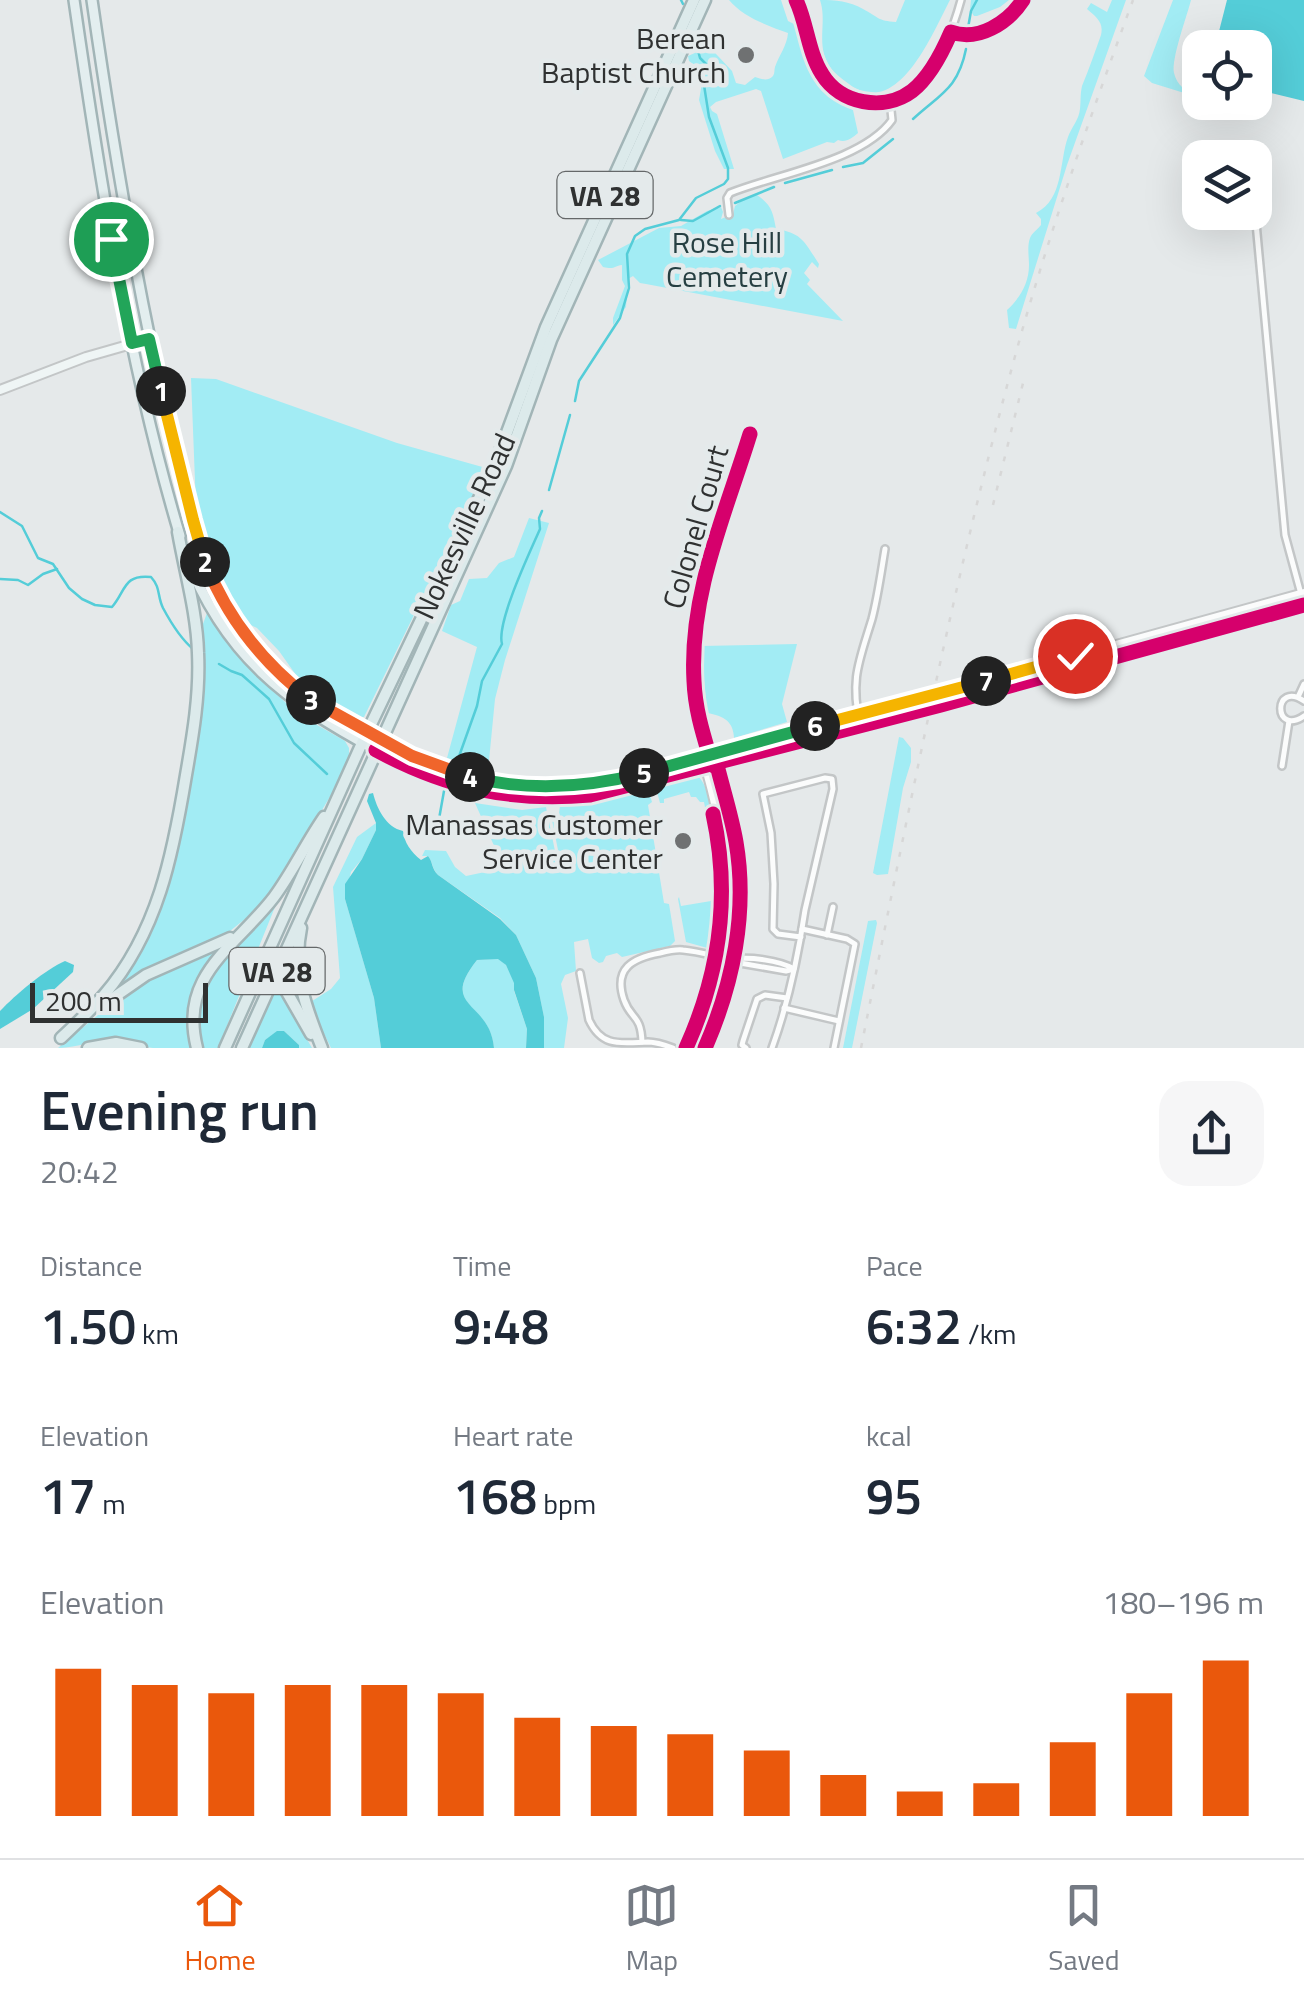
<!DOCTYPE html>
<html lang="en">
<head>
<meta charset="utf-8">
<style>
  body { margin:0; font-family:"Titillium Web",sans-serif; background:#f6f6f7; color:#1f2937; height:100vh; display:flex; flex-direction:column; font-size:38px; white-space:nowrap }
  * { box-sizing:border-box; margin:0 }
  p { font-size:32px; color:#747a83 }
  .icon { flex:none; width:55px; height:55px; fill:none; stroke:currentColor; stroke-width:2; stroke-linecap:round; stroke-linejoin:round }
  .map { position:relative; height:1048px; overflow:hidden }
  .sheet { display:flex; flex-direction:column; background:#fff; flex:1 }
  .sheet>* { flex:none }
  .buttons { position:absolute; left:1182px; top:30px; display:grid; gap:20px }
  .buttons a { display:grid; place-items:center; width:90px; height:90px; border-radius:20px; background:#fff; box-shadow:0 10px 40px #0002; font-size:50px }
  .scale { position:absolute; left:30px; bottom:25px; width:178px; box-sizing:border-box; padding-left:10px; border:5px solid #2f3131; border-top:0; font-size:28px; line-height:35px; white-space:nowrap; color:#2f3131; -webkit-text-stroke:8px #e4eaeb; paint-order:stroke }
  .pin { position:absolute; display:grid; place-items:center; width:85px; height:85px; color:#fff; margin:-42px; border:5px solid #fff; border-radius:50%; box-shadow:0 2px 10px #0007 }
  .km { position:absolute; width:50px; height:50px; margin:-25px; border-radius:50%; background:#222; color:#fff; font-size:28px; line-height:50px; text-align:center }
  .round { display:grid; place-items:center; flex:none; width:105px; height:105px; border-radius:30px; background:#f6f6f7 }
  .headline { display:flex; align-items:center; justify-content:space-between; height:170px; padding:0 40px }
  h1 { font-size:55px; font-weight:600; line-height:75px }
  .stats { display:grid; grid-template-columns:repeat(3,1fr); gap:15px; height:170px; padding:10px 40px }
  .stats div { display:grid; align-content:center }
  .stats b { font-size:50px; font-weight:600 }
  .stats small { font-size:28px; font-weight:400 }
  .stats p { font-size:28px }
  .chart { height:280px; padding:20px 40px }
  .chart p { display:flex; justify-content:space-between }
  .chart svg { width:100%; height:180px; margin-top:10px; stroke:#ea580c; stroke-width:6 }
  .menu { display:flex; justify-content:space-around; align-items:center; height:140px; border-top:2px solid #e0e1e3; background:#fff; font-size:28px; color:#747a83 }
  .menu a { display:grid; justify-items:center; gap:5px }
  .menu .on { color:#ea580c }
  .map>svg:first-child { display:block }
  .green { fill:#a2ecf4 }
  .water { fill:#54cdd8 }
  .lines { fill:none; stroke-linecap:round; stroke-linejoin:round }
  .stream { stroke:#54cdd8; stroke-width:2.5 }
  .minor-casing { stroke:#c3c6c7; stroke-width:10 }
  .tertiary-casing { stroke:#c3c6c7; stroke-width:12 }
  .secondary-casing { stroke:#c3c6c7; stroke-width:12 }
  .primary-casing { stroke:#a2b5b7; stroke-width:14 }
  .trunk-casing { stroke:#a2b5b7; stroke-width:15 }
  .minor { stroke:#fbfcfc; stroke-width:5 }
  .tertiary { stroke:#fbfcfc; stroke-width:8 }
  .secondary { stroke:#eff5f5; stroke-width:8 }
  .primary { stroke:#e3eeef; stroke-width:9 }
  .trunk { stroke:#dceaeb; stroke-width:10 }
  .rail { stroke:#d7d7d7; stroke-width:2.5; stroke-dasharray:5 10; stroke-linecap:butt }
  .cycleway-casing { stroke:#e4eaeb; stroke-width:21 }
  .cycleway { stroke:#d6006c; stroke-width:15 }
  .split-1-casing { stroke:#fff; stroke-width:20 }
  .split-2-casing { stroke:#fff; stroke-width:20 }
  .split-3-casing { stroke:#fff; stroke-width:20 }
  .split-4-casing { stroke:#fff; stroke-width:20 }
  .split-5-casing { stroke:#fff; stroke-width:20 }
  .split-6-casing { stroke:#fff; stroke-width:20 }
  .split-7-casing { stroke:#fff; stroke-width:20 }
  .split-8-casing { stroke:#fff; stroke-width:20 }
  .split-1 { stroke:#22a559; stroke-width:12 }
  .split-2 { stroke:#f5b400; stroke-width:12 }
  .split-3 { stroke:#f0652b; stroke-width:12 }
  .split-4 { stroke:#f0652b; stroke-width:12 }
  .split-5 { stroke:#22a559; stroke-width:12 }
  .split-6 { stroke:#22a559; stroke-width:12 }
  .split-7 { stroke:#f5b400; stroke-width:12 }
  .split-8 { stroke:#f5b400; stroke-width:12 }
  .poi-dot { fill:#6f7172; stroke:#e4eaeb; stroke-width:4 }
  .labels { text-anchor:middle; dominant-baseline:central; stroke-width:9; stroke-linejoin:round; paint-order:stroke }
  .shield { fill:#e4eaeb; stroke:#656869; stroke-width:2.5 }
  .shield-label { font-size:28px; font-weight:bold; fill:#2f3131 }
  .poi-label { font-size:30px; fill:#2f3131; stroke:#e4eaeb; text-anchor:end }
  .park-label { font-size:30px; fill:#263f42; stroke:#e4eaeb }
  .street-label { font-size:30px; fill:#2f3131; stroke:#e4eaeb }
</style>
</head>
<body>
<div class="map">
<svg width="1304" height="1048" viewBox="0 0 1304 1048">
  <rect width="100%" height="100%" fill="#e5e9ea"/>
  <g class="green">
    <path d="M 729,0 L 781,0 L 788,21 L 796,25 C 808,65 812,91 853,110 L 858,133 C 852,138 846,143 838,140 L 834,143 L 827,142 L 783,159 L 761,91 L 756,89 L 716,102 L 710,107 L 712,111 L 717,114 L 734,169 L 724,169 L 715,151 L 699,100 L 704,72 L 689,61 L 688,56 L 697,52 L 702,39 L 732,71 L 736,83 L 745,85 L 755,77 C 762,79 767,82 773,76 C 775,73 774,70 775,67 C 779,55 787,46 788,33 C 768,26 743,17 729,0 Z"/>
    <path d="M 820,0 C 836,0 849,1 863,9 C 878,17 878,21 896,22 L 905,0 L 950,0 C 933,32 898,121 849,84 C 841,78 832,72 827,62 C 817,41 827,21 820,0 Z"/>
    <path d="M 971,0 L 1009,0 L 1000,7 L 977,16 L 974,16 L 970,10 Z"/>
    <path d="M 1112,0 L 1126,0 L 1067,165 L 1016,329 L 1009,328 L 1007,310 C 1020,298 1029,283 1029,265 C 1029,257 1027,246 1030,238 C 1032,233 1037,230 1041,225 L 1041,219 L 1036,213 C 1064,199 1059,162 1068,137 C 1071,128 1079,120 1080,109 C 1081,101 1080,95 1082,86 C 1089,69 1095,52 1101,35 C 1104,22 1096,17 1087,9 L 1091,3 L 1107,12 Z"/>
    <path d="M 1173,0 L 1191,0 C 1187,16 1171,59 1174,73 C 1177,85 1185,91 1196,95 L 1194,96 L 1152,83 L 1144,76 Z"/>
    <path d="M 757,195 C 772,205 773,213 776,229 C 803,233 805,243 819,264 L 818,268 L 812,262 L 804,273 L 810,280 L 807,284 L 843,321 L 646,284 L 640,283 L 633,276 L 628,279 L 626,307 L 613,325 L 613,318 L 625,286 L 622,280 L 622,265 C 614,266 615,270 603,267 L 598,260 L 659,228 L 681,226 L 707,211 L 721,207 L 723,212 L 721,219 L 733,214 L 735,206 L 744,199 Z"/>
    <path d="M 191,378 L 216,379 L 397,443 L 486,468 L 364,717 L 359,718 L 301,682 L 279,651 L 257,628 L 244,622 L 215,572 L 196,507 Z"/>
    <path d="M 529,518 L 549,523 L 505,660 L 495,699 L 488,771 L 447,758 L 477,647 L 442,631 L 451,605 L 460,601 L 469,579 L 487,578 L 499,563 L 514,557 Z"/>
    <path d="M 207,613 L 236,654 L 257,676 L 298,714 L 345,741 L 349,748 L 349,756 L 331,795 L 276,887 L 255,911 L 230,931 L 147,968 L 120,987 L 117,983 L 175,856 L 200,632 Z"/>
    <path d="M 797,644 L 782,704 L 787,722 L 734,738 C 733,721 724,716 707,713 L 701,646 Z"/>
    <path d="M 899,737 L 903,738 L 911,748 L 911,762 L 903,788 L 888,874 L 877,875 L 873,873 Z"/>
    <path d="M 695,774 C 722,789 724,919 716,948 L 711,949 L 686,942 L 678,899 L 679,897 L 681,906 L 717,900 L 715,864 L 704,802 L 700,802 L 696,797 L 691,797 L 689,792 L 664,799 L 664,803 L 660,803 L 656,788 L 657,784 Z"/>
    <path d="M 648,789 L 652,802 L 648,805 L 664,903 L 669,904 L 675,941 L 670,946 L 622,957 L 617,953 L 606,956 L 603,962 L 599,963 L 592,958 L 588,939 L 574,942 L 576,971 L 565,975 L 561,984 L 568,1018 L 564,1048 L 544,1048 L 544,1017 L 536,978 L 516,935 L 500,918 L 438,875 C 431,867 433,862 428,856 L 422,856 L 425,850 L 446,851 L 455,867 L 466,876 L 513,866 L 500,859 L 475,803 L 522,810 L 546,807 L 555,851 L 550,856 L 524,863 L 551,858 L 558,850 L 551,815 L 559,813 L 560,806 Z"/>
    <path d="M 376,823 L 376,830 L 362,859 L 351,872 L 345,899 L 374,998 L 381,1048 L 331,1048 L 309,1003 L 331,989 L 340,978 L 333,887 L 357,837 Z"/>
    <path d="M 279,897 L 218,1048 L 202,1048 C 184,981 239,941 279,897 Z"/>
    <path d="M 876,920 L 877,923 L 852,1048 L 843,1048 L 868,921 Z"/>
    <path d="M 217,949 L 218,950 L 207,965 L 196,988 L 194,1048 C 180,1048 166,1048 153,1048 C 139,1047 128,1039 114,1039 C 93,1039 79,1048 58,1048 L 132,987 L 164,971 Z"/>
    <path d="M 491,959 L 499,959 L 506,965 L 515,983 L 514,991 L 527,1029 L 526,1048 L 494,1048 C 490,1001 438,1009 477,960 Z"/>
    <path d="M 276,987 L 278,988 L 312,1048 L 299,1048 L 299,1045 L 284,1031 L 278,1031 L 265,1040 L 262,1048 L 249,1048 Z"/>
  </g>
  <g class="water">
    <path d="M 1227,0 L 1304,0 L 1304,101 L 1255,89 L 1255,48 L 1215,47 Z"/>
    <path d="M 373,793 C 377,809 386,827 403,831 C 404,842 411,852 421,860 L 428,856 C 433,862 431,868 438,875 L 500,919 L 516,935 L 536,978 L 544,1017 L 544,1048 L 526,1048 L 527,1029 L 514,990 L 514,983 L 506,965 L 498,959 L 477,960 C 438,1009 490,1000 494,1048 L 381,1048 L 374,998 L 345,899 L 345,884 L 362,859 L 376,830 L 376,823 L 367,801 L 369,794 Z"/>
    <path d="M 65,961 L 74,965 L 73,972 L 33,1009 L 0,1029 L 0,1011 C 15,995 46,969 65,961 Z"/>
    <path d="M 277,1031 L 284,1031 L 299,1045 L 299,1048 L 262,1048 L 265,1040 Z"/>
  </g>
  <g class="lines">
    <g class="stream">
      <path d="M 681,0 L 683,4"/>
      <path d="M 968,28 L 971,11 L 977,0"/>
      <path d="M 913,119 C 940,94 958,89 966,49"/>
      <path d="M 843,167 L 863,163 L 893,139"/>
      <path d="M 785,183 L 832,170"/>
      <path d="M 735,203 L 774,187"/>
      <path d="M 681,220 L 693,221 L 720,206"/>
      <path d="M 575,401 L 579,381 L 620,318 L 629,288 L 627,254 L 635,236 L 645,229 L 679,220 L 696,198 L 724,184 L 728,179 L 728,168 L 709,117 L 704,85 L 711,76 L 712,70 L 700,58 L 696,43"/>
      <path d="M 549,490 L 570,415"/>
      <path d="M 0,512 L 22,526 L 38,558 L 53,564 L 69,588 L 82,599 L 95,605 L 112,607 C 126,591 123,574 151,577 C 161,588 157,596 163,608 C 171,623 180,638 193,649"/>
      <path d="M 0,579 L 18,580 L 28,585 L 43,574 L 57,569"/>
      <path d="M 219,664 L 231,671 L 242,675 L 269,699 L 294,743 L 327,774"/>
      <path d="M 457,762 L 477,706 L 482,681 L 502,644 C 496,623 530,552 540,529 L 539,518 L 542,511"/>
      <path d="M 404,833 L 439,819 L 444,791"/>
    </g>
    <g class="minor-casing">
      <g id="minor">
        <path d="M 796,0 C 807,25 808,58 825,79 C 835,91 849,100 865,102 C 922,111 949,44 961,0"/>
        <path d="M 951,32 C 978,42 1008,23 1023,0"/>
        <path d="M 1255,212 L 1285,535 L 1304,605"/>
        <path d="M 729,215 L 727,198 L 730,193 C 777,174 863,161 892,120 L 890,101"/>
        <path d="M 1298,697 L 1304,684"/>
        <path d="M 1304,701 C 1273,680 1273,737 1304,716"/>
        <path d="M 860,725 C 850,679 859,662 872,619 C 878,596 881,573 885,549"/>
        <path d="M 709,755 C 703,735 697,715 695,695 C 684,603 724,519 750,434"/>
        <path d="M 1282,766 L 1289,721"/>
        <path d="M 802,929 L 847,939 L 855,944 L 834,1048"/>
        <path d="M 827,935 L 833,907"/>
        <path d="M 733,959 C 750,957 779,960 794,969 L 786,971 L 740,963 L 737,960"/>
        <path d="M 580,973 L 589,1020 C 602,1048 621,1043 648,1042 C 657,1042 665,1045 673,1048"/>
        <path d="M 784,1008 L 839,1021"/>
        <path d="M 642,1042 C 641,1014 631,1020 624,1000 C 613,968 633,958 660,953 C 668,951 676,949 683,950 C 696,951 710,955 723,958"/>
        <path d="M 746,1048 L 742,1045 L 743,1041 L 757,999 L 765,995 L 787,998"/>
        <path d="M 772,1048 C 788,1004 798,957 805,910 L 833,789 L 832,779 L 825,778 L 763,794 L 771,833 L 774,884 L 773,929 L 778,934 L 801,937"/>
      </g>
    </g>
    <g class="tertiary-casing">
      <g id="tertiary">
        <path d="M 381,740 L 432,765 L 477,779 L 521,786 L 591,785 L 642,773 L 932,696 L 1304,593"/>
        <path d="M 376,750 C 447,788 510,802 590,795 L 941,705 L 1304,604"/>
        <path d="M 692,1048 C 738,952 735,872 707,772 L 712,764"/>
        <path d="M 705,1048 C 733,985 748,913 736,844 C 732,819 724,793 718,769 L 711,764"/>
      </g>
    </g>
    <g class="secondary-casing">
      <path id="secondary" d="M 0,390 L 86,357 L 149,339"/>
    </g>
    <g class="primary-casing">
      <g id="primary">
        <path d="M 74,0 C 100,180 128,361 180,536"/>
        <path d="M 92,0 C 113,147 137,290 171,435 C 187,498 198,566 235,621 C 275,680 321,706 381,740"/>
        <path d="M 186,556 C 225,656 285,701 376,750"/>
      </g>
    </g>
    <g class="trunk-casing">
      <g id="trunk">
        <path d="M 301,928 C 292,972 306,1008 322,1048"/>
        <path d="M 275,976 L 284,987 L 311,1034"/>
        <path d="M 100,1007 L 146,975 L 230,938"/>
        <path d="M 61,1038 C 76,1024 91,1010 104,995 C 158,932 173,854 186,775 C 193,735 200,694 198,653 C 197,613 185,572 178,532"/>
        <path d="M 88,1048 L 116,1043 L 141,1048"/>
        <path d="M 197,1048 C 178,974 236,947 274,897 C 293,871 306,843 324,817"/>
        <path d="M 225,1048 L 362,743 L 495,465 L 546,327 L 694,0"/>
        <path d="M 242,1048 L 506,466 L 551,340 L 705,0"/>
      </g>
    </g>
    <use href="#minor" class="minor"/>
    <use href="#tertiary" class="tertiary"/>
    <use href="#secondary" class="secondary"/>
    <use href="#primary" class="primary"/>
    <use href="#trunk" class="trunk"/>
    <g class="rail">
      <path d="M 993,505 L 1024,379"/>
      <path d="M 861,1048 C 909,807 956,567 1022,331 C 1054,219 1093,109 1133,0"/>
    </g>
    <g class="cycleway-casing">
      <g id="cycleway">
        <path d="M 796,0 C 807,23 808,52 822,74 C 840,104 884,112 912,91 C 930,77 942,53 951,32 C 978,42 1008,23 1023,0"/>
        <path d="M 376,750 C 447,788 510,802 590,795 L 941,705 L 1304,605"/>
        <path d="M 686,1048 C 720,973 731,896 713,814"/>
        <path d="M 705,1048 C 733,984 748,912 736,842 C 732,819 725,796 719,773 L 718,769 L 712,764 C 704,737 695,710 694,681 C 689,594 725,515 750,434"/>
      </g>
    </g>
    <use href="#cycleway" class="cycleway"/>
  </g>
  <g class="lines">
    <g class="split-1-casing">
      <path id="split-1" d="M 111,239 L 132,343 L 149,339 L 161,391"/>
    </g>
    <g class="split-2-casing">
      <path id="split-2" d="M 161,391 L 193,520 L 205,562"/>
    </g>
    <g class="split-3-casing">
      <path id="split-3" d="M 205,562 C 227,618 264,664 311,700"/>
    </g>
    <g class="split-4-casing">
      <path id="split-4" d="M 311,700 L 412,756 L 470,777"/>
    </g>
    <g class="split-5-casing">
      <path id="split-5" d="M 470,777 C 529,792 586,788 644,773"/>
    </g>
    <g class="split-6-casing">
      <path id="split-6" d="M 644,773 L 815,726"/>
    </g>
    <g class="split-7-casing">
      <path id="split-7" d="M 815,726 L 986,681"/>
    </g>
    <g class="split-8-casing">
      <path id="split-8" d="M 986,681 L 1075,656"/>
    </g>
    <use href="#split-1" class="split-1"/>
    <use href="#split-2" class="split-2"/>
    <use href="#split-3" class="split-3"/>
    <use href="#split-4" class="split-4"/>
    <use href="#split-5" class="split-5"/>
    <use href="#split-6" class="split-6"/>
    <use href="#split-7" class="split-7"/>
    <use href="#split-8" class="split-8"/>
  </g>
  <g class="poi-dot">
    <circle cx="746" cy="55" r="10"/>
    <circle cx="683" cy="841" r="10"/>
  </g>
  <g class="labels">
    <g class="shield">
      <rect x="557.5" y="172" width="95" height="46" rx="8"/>
      <rect x="229.5" y="948" width="95" height="46" rx="8"/>
    </g>
    <g class="shield-label">
      <text x="605" y="195">VA 28</text>
      <text x="277" y="971">VA 28</text>
    </g>
    <g class="poi-label">
      <text x="726" y="38">Berean<tspan x="726" dy="34">Baptist Church</tspan></text>
      <text x="663" y="824">Manassas Customer<tspan x="663" dy="34">Service Center</tspan></text>
    </g>
    <g class="park-label">
      <text x="727" y="242">Rose Hill<tspan x="727" dy="34">Cemetery</tspan></text>
    </g>
    <g class="street-label">
      <text transform="translate(464 526) rotate(-65)">Nokesville Road</text>
      <text transform="translate(695 527) rotate(-74)">Colonel Court</text>
    </g>
  </g>
</svg>
<div class="buttons">
<a><svg class="icon" aria-label="locate" viewBox="0 0 24 24"><circle cx="12" cy="12" r="6"/><path d="M12 2v4M12 18v4M2 12h4M18 12h4"/></svg></a>
<a><svg class="icon" aria-label="layers" viewBox="0 0 24 24"><path d="M12 4l9 5-9 5-9-5zM3 14l9 5 9-5"/></svg></a>
</div>
<div class="scale">200 m</div>
<div class="pin" style="left:111px;top:239px;background:#1e9e55"><svg class="icon" aria-label="arrive" viewBox="0 0 24 24"><path d="M6 21V4h12l-3 4 3 4H6"/></svg></div>
<div class="pin" style="left:1075px;top:656px;background:#d93025"><svg class="icon" aria-label="check" viewBox="0 0 24 24"><path d="M5 12l5 5 9-10"/></svg></div>
<b class="km" style="left:161px;top:391px">1</b>
<b class="km" style="left:205px;top:562px">2</b>
<b class="km" style="left:311px;top:700px">3</b>
<b class="km" style="left:470px;top:777px">4</b>
<b class="km" style="left:644px;top:773px">5</b>
<b class="km" style="left:815px;top:726px">6</b>
<b class="km" style="left:986px;top:681px">7</b>
</div>
<section class="sheet">
<div class="headline"><div><h1>Evening run</h1><p>20:42</p></div><a class="round"><svg class="icon" aria-label="share" viewBox="0 0 24 24"><path d="M12 15V3M7 8l5-5 5 5M5 13v7h14v-7"/></svg></a></div>
<div class="stats">
<div><p>Distance</p><b>1.50<small> km</small></b></div>
<div><p>Time</p><b>9:48</b></div>
<div><p>Pace</p><b>6:32<small> /km</small></b></div>
</div>
<div class="stats">
<div><p>Elevation</p><b>17<small> m</small></b></div>
<div><p>Heart rate</p><b>168<small> bpm</small></b></div>
<div><p>kcal</p><b>95</b></div>
</div>
<div class="chart"><p><span>Elevation</span>180–196 m</p>
<svg viewBox="0 0 160 44" preserveAspectRatio="none"><path d="M5 44V8M15 44V12M25 44V14M35 44V12M45 44V12M55 44V14M65 44V20M75 44V22M85 44V24M95 44V28M105 44V34M115 44V38M125 44V36M135 44V26M145 44V14M155 44V6"/></svg>
</div>
</section>
<nav class="menu">
<a class="on"><svg class="icon" aria-label="home" viewBox="0 0 24 24"><path d="M3 11l9-7 9 7M6 9v11h12V9"/></svg>Home</a>
<a><svg class="icon" aria-label="map" viewBox="0 0 24 24"><path d="M3 6l6-2 6 2 6-2v14l-6 2-6-2-6 2zM9 4v14M15 6v14"/></svg>Map</a>
<a><svg class="icon" aria-label="saved" viewBox="0 0 24 24"><path d="M7 4h10v16l-5-4-5 4z"/></svg>Saved</a>
</nav>
</body>
</html>
